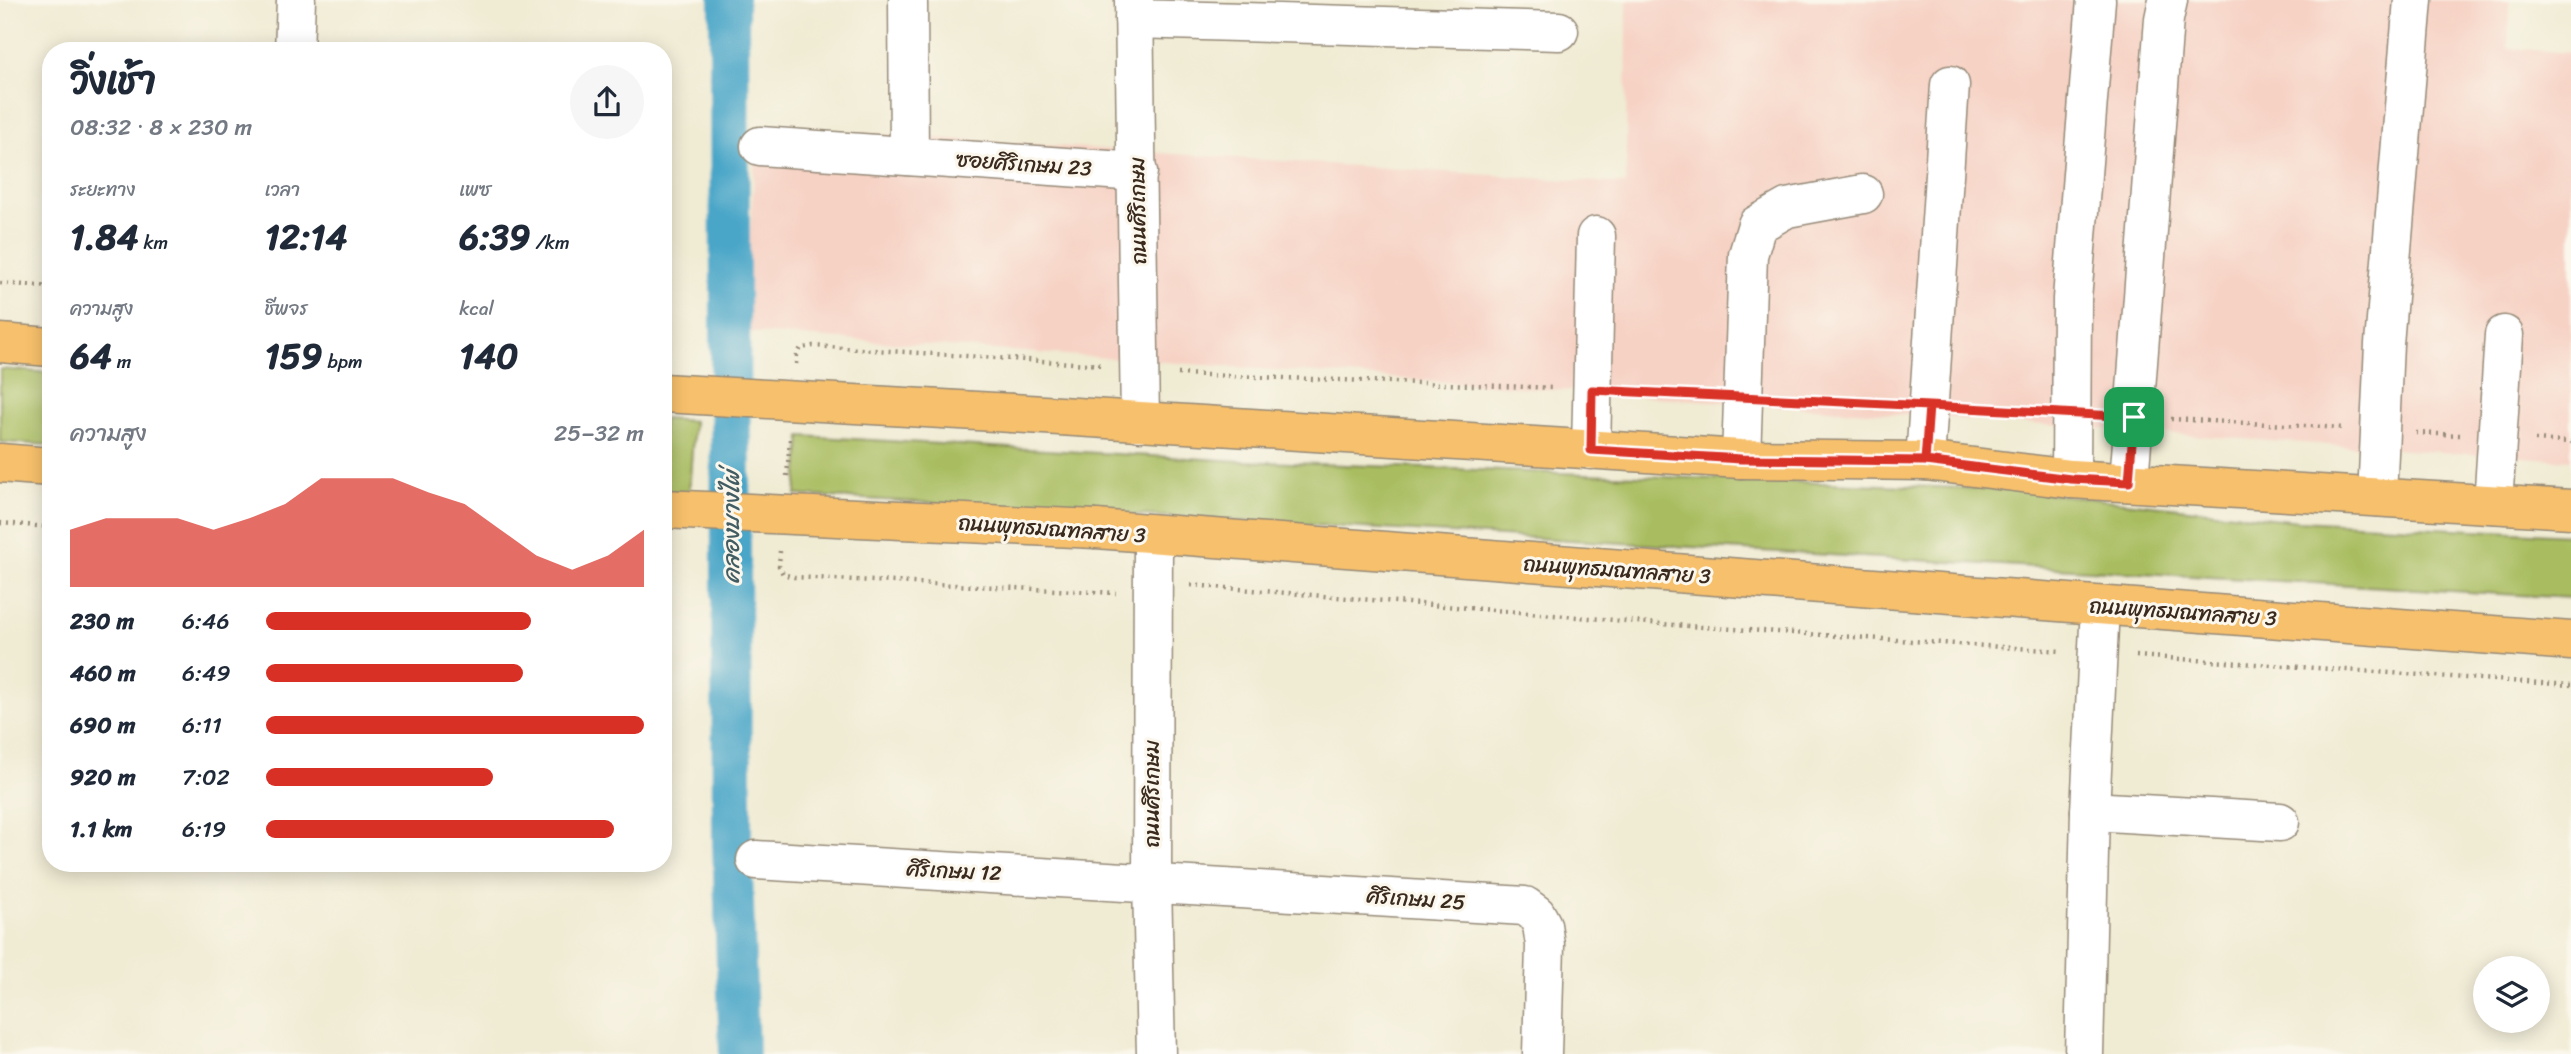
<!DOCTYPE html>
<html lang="th">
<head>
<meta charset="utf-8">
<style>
  body { margin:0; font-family:Sriracha,"Playpen Sans Thai",sans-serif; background:#f6f6f7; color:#1f2937; height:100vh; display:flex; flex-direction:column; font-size:26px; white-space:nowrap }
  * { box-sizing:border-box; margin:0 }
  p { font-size:23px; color:#747a83 }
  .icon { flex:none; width:38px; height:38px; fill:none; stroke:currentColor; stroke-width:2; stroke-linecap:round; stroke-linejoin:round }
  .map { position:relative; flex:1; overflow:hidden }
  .details { position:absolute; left:42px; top:42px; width:630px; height:830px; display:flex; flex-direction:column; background:#fff; border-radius:28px; box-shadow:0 4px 18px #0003 }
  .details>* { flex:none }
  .controls { position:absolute; left:2473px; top:956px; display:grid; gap:14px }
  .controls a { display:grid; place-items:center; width:77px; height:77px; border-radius:50%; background:#fff; box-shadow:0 4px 18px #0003; font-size:35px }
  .pin { position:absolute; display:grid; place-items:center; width:60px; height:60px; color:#fff; margin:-30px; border-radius:14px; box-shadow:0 4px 10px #0006 }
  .round { display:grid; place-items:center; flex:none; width:74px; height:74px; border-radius:37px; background:#f6f6f7 }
  .overview { display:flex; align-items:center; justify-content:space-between; height:119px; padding:0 28px }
  h1 { font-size:38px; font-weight:700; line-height:52px }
  .stats { display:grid; grid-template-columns:repeat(3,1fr); gap:10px; height:119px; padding:7px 28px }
  .stats div { display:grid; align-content:center }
  .stats b { font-size:35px; font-weight:700 }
  .stats small { font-size:19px; font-weight:400 }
  .stats p { font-size:19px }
  .chart { height:196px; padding:14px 28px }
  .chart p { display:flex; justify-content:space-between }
  .chart svg { width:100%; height:126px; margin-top:7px; fill:#d93025; opacity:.7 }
  ul { padding:0 28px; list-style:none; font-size:23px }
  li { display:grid; grid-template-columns:112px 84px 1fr; align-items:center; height:52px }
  li i { height:18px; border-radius:9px; background:#d93025 }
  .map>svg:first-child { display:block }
  .built { fill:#f6d2c4 }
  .green { fill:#a9bd61; stroke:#727440; stroke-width:2 }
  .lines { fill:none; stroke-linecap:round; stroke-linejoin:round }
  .canal { stroke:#4aa6c8; stroke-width:40 }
  .minor-casing { stroke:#968a78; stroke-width:41 }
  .major-casing { stroke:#968a78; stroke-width:41 }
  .path { stroke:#968a78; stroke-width:4.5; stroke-dasharray:2 5; stroke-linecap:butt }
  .minor { stroke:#fff; stroke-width:38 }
  .major { stroke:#f7c06c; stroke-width:38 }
  .major-bridge-casing { stroke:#968a78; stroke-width:41; stroke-linecap:butt }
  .major-bridge { stroke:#f7c06c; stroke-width:38 }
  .route-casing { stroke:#fff; stroke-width:14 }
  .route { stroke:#d93025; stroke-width:9 }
  .labels { text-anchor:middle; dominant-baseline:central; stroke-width:6; stroke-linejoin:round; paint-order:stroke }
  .street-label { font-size:21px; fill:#3b2a1e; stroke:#fbf7ec }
  .water-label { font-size:23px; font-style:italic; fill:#415c62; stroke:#fbf7ec }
</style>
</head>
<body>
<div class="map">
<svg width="2571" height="1054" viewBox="0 0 2571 1054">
  <rect width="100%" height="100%" fill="#fbf7ec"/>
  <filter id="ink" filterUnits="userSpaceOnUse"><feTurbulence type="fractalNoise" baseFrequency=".0143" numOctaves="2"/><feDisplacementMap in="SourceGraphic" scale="14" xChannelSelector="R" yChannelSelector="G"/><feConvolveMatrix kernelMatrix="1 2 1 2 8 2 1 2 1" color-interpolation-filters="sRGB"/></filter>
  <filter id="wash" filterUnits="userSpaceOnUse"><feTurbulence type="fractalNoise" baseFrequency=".00686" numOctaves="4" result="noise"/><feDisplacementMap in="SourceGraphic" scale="28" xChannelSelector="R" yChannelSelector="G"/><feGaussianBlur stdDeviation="1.57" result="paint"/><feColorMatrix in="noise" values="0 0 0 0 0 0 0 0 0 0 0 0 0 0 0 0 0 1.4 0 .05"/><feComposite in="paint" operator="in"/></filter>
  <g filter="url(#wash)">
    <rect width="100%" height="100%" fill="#f0ebd3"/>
    <path class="built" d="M 1627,0 L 2509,0 L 2508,48 L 2571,53 L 2571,460 L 2343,446 L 744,332 L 757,126 L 1626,184 Z"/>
    <g class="green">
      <path d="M 0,369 L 51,373 L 51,445 L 0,442 Z"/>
      <path d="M 663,419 L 694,421 L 689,494 L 663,492 Z"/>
      <path d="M 801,436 L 1240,461 L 2014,490 L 2298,521 L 2571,535 L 2571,598 L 796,495 Z"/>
    </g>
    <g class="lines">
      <path class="canal" d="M 729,0 L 732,842 L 739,1054"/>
    </g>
  </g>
  <g filter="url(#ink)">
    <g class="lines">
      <g class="minor-casing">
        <g id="minor">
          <path d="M 908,0 L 909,156"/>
          <path d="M 1134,0 L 1140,422"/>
          <path d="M 1134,19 L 1559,31"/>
          <path d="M 294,51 L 296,0"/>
          <path d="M 760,146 L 1138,172"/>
          <path d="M 1591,450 L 1596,236"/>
          <path d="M 1741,459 L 1748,255 L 1757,225 L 1787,208 L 1863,194"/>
          <path d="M 1925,461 L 1950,85"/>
          <path d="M 2071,479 L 2072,299 L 2096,0"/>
          <path d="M 2129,482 L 2164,19 L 2168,0"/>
          <path d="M 2377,497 L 2384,344 L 2413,0"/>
          <path d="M 2493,504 L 2504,335"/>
          <path d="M 1153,535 L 1152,883 L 1156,1054"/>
          <path d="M 2090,811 L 2280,822"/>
          <path d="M 756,860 L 1525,906 L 1536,914 L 1542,925 L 1545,945 L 1542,1054"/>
          <path d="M 2084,1054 L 2090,811 L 2100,606"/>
        </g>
      </g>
      <g class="major-casing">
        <g id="major">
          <path d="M 0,343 L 51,347"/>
          <path d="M 1012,413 L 1741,459 L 1925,461 L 2071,479 L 2571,509"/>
          <path d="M 0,463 L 51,467"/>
          <path d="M 1096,529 L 2571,641"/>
        </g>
      </g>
      <g class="path">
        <path d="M 0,283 L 51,287"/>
        <path d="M 796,364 L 797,355 L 801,348 L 813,346 L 1103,365"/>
        <path d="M 1178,374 L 1554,388"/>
        <path d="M 1629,391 L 1705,395"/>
        <path d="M 1780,399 L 1890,405"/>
        <path d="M 1965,408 L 2033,412"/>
        <path d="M 2171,419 L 2344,428"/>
        <path d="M 2416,433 L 2460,435"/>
        <path d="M 2535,440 L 2571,442"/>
        <path d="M 787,476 L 790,439"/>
        <path d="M 0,523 L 51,527"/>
        <path d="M 780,551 L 779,566 L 783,574 L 794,577 L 1116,593"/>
        <path d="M 1191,585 L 1674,625 L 2061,651"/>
        <path d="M 2136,656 L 2571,685"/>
      </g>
      <use href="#minor" class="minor"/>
      <use href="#major" class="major"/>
      <g class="major-bridge-casing">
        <g id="major-bridge">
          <path d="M 663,393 L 1012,413"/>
          <path d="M 663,509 L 1096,529"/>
        </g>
      </g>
      <use href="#major-bridge" class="major-bridge"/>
    </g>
  </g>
  <g class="lines" filter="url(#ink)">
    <g class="route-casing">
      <path id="route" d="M 2134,417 L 1929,406 L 1925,461 L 1741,459 L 1591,450 L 1592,390 L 1929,406 L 1925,461 L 2071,479 L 2129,482 L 2134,417"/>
    </g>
    <use href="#route" class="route"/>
  </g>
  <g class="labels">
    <g class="street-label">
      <text transform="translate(1024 164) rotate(4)">ซอยศิริเกษม 23</text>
      <text transform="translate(1138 211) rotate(-91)">ถนนศิริเกษม</text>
      <text transform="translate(1052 529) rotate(4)">ถนนพุทธมณฑลสาย 3</text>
      <text transform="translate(1617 570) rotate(4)">ถนนพุทธมณฑลสาย 3</text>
      <text transform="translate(2183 612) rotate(4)">ถนนพุทธมณฑลสาย 3</text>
      <text transform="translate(1152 794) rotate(-90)">ถนนศิริเกษม</text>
      <text transform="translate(954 871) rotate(3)">ศิริเกษม 12</text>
      <text transform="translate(1416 899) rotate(4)">ศิริเกษม 25</text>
    </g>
    <g class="water-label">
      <text transform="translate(731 527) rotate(-90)">คลองบางไผ่</text>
    </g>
  </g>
</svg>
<div class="controls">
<a><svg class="icon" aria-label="layers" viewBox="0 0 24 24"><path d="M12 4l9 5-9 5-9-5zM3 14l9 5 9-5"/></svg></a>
</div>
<div class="pin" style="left:2134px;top:417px;background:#1e9e55"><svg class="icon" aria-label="arrive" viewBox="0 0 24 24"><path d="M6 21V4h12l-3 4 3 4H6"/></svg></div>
<section class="details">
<div class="overview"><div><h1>วิ่งเช้า</h1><p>08:32 · 8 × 230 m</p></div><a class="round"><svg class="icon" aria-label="share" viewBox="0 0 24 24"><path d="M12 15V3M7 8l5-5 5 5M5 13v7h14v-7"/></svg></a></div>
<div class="stats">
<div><p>ระยะทาง</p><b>1.84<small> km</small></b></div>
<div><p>เวลา</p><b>12:14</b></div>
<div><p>เพซ</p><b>6:39<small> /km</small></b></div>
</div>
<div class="stats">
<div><p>ความสูง</p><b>64<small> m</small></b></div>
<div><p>ชีพจร</p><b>159<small> bpm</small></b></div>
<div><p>kcal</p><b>140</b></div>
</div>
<div class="chart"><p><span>ความสูง</span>25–32 m</p>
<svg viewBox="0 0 160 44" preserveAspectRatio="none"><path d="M0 44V24L10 20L20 20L30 20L40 24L50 20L60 15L70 6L80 6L90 6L100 11L110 15L120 24L130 33L140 38L150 33L160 24V44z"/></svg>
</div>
<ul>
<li><b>230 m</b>6:46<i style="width:70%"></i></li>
<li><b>460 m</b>6:49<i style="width:68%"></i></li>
<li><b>690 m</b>6:11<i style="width:100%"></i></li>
<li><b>920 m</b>7:02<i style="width:60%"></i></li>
<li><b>1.1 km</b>6:19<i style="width:92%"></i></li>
</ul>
</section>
</div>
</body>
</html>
